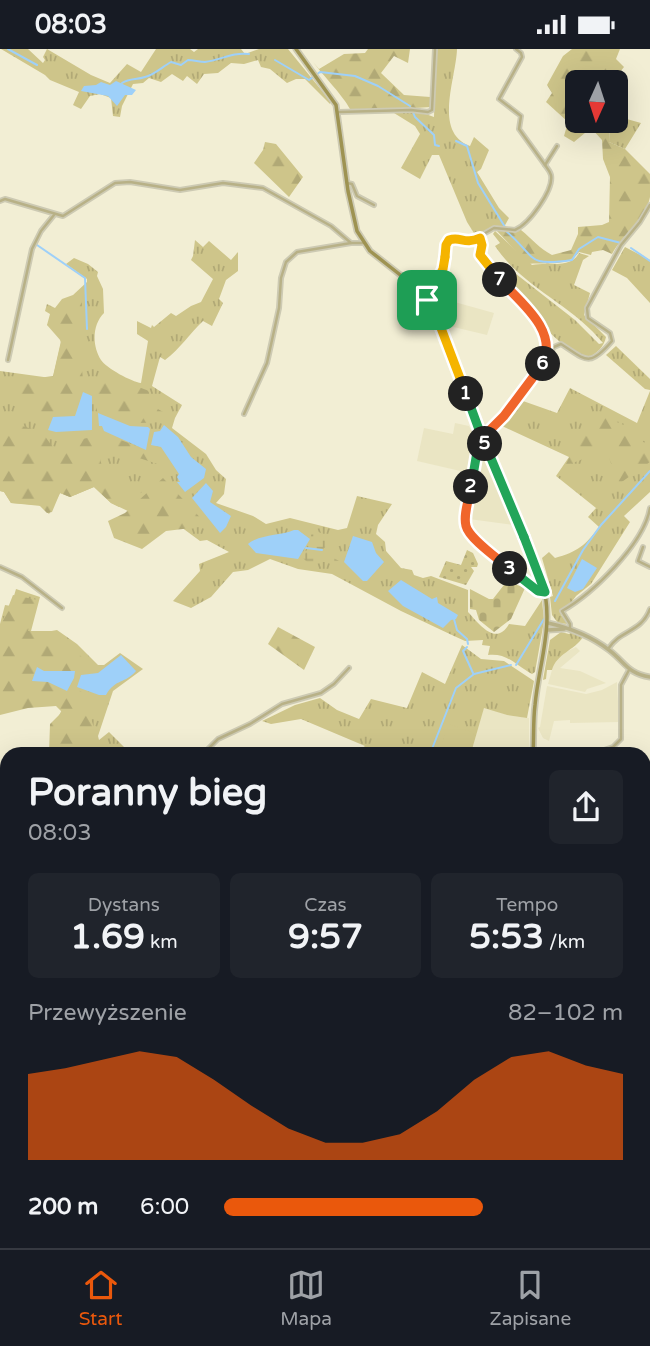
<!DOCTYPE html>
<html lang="pl">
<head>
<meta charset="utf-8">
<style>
  body { margin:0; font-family:"Varela Round",sans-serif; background:#20242c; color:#f1f3f6; height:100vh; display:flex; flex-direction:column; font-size:26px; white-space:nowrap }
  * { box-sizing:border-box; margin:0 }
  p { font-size:23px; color:#9ea1a6 }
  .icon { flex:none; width:38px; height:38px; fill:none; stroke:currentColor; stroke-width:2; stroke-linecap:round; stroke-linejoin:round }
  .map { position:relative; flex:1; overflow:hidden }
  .panel { position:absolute; left:0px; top:698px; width:651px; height:502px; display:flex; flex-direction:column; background:#171b24; border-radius:21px 21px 0 0; box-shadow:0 7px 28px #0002 }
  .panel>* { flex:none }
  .needle { width:46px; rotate:183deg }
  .tools { position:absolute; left:565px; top:21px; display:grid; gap:14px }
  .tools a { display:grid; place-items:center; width:63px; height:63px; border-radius:10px; background:#171b24; box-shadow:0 7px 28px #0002; font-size:35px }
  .pin { position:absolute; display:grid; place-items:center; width:60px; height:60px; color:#fff; margin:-30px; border-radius:14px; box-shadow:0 4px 10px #0006 }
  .km { position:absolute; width:35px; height:35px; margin:-18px; border-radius:50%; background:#222; color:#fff; font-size:19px; line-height:35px; text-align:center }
  .round { display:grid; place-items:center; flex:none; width:74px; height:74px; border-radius:10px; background:#20242c }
  .headline { display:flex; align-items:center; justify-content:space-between; height:119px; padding:0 28px }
  h1 { font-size:38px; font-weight:700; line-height:52px }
  .stats { display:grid; grid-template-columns:repeat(3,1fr); gap:10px; height:119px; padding:7px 28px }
  .stats div { display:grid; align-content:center; border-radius:10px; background:#20242c; text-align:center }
  .stats b { font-size:35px; font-weight:700 }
  .stats small { font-size:19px; font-weight:400 }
  .stats p { font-size:19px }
  .chart { height:196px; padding:14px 28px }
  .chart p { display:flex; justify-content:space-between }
  .chart svg { width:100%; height:126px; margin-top:7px; fill:#ea580c; opacity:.7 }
  ul { padding:0 28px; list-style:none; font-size:23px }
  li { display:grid; grid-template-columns:112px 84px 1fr; align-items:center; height:52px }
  li i { height:18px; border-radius:9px; background:#ea580c }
  .status { display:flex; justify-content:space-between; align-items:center; height:49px; padding:0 35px; background:#171b24; direction:ltr }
  .status svg { height:19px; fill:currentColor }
  .tab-bar { display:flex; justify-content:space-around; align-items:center; height:98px; border-top:2px solid #363941; background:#171b24; font-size:19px; color:#9ea1a6 }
  .tab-bar a { display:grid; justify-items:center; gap:4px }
  .tab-bar .on { color:#ea580c }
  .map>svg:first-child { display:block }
  .built { fill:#eae5c3 }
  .grass { fill:url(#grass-tufts) }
  .forest { fill:url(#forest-firs) }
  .wetland { fill:url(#wetland-marsh) }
  .cemetery { fill:url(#cemetery-stones) }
  .garden { fill:url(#garden-dots) }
  .pitch { fill:#cec58a }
  .water { fill:#9ed0f9 }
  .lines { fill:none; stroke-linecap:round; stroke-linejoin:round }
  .stream { stroke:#9ed0f9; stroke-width:2 }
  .minor-casing { stroke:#cdcab3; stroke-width:6 }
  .tertiary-casing { stroke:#cdcab3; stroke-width:7 }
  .secondary-casing { stroke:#cdcab3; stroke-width:7 }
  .minor { stroke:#b8b187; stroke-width:2.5 }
  .tertiary { stroke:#b8b187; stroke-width:3.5 }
  .secondary { stroke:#9e9352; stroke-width:3.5 }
  .split-1-casing { stroke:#fff; stroke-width:14 }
  .split-2-casing { stroke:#fff; stroke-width:14 }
  .split-3-casing { stroke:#fff; stroke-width:14 }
  .split-4-casing { stroke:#fff; stroke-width:14 }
  .split-5-casing { stroke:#fff; stroke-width:14 }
  .split-6-casing { stroke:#fff; stroke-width:14 }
  .split-7-casing { stroke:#fff; stroke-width:14 }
  .split-8-casing { stroke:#fff; stroke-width:14 }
  .split-9-casing { stroke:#fff; stroke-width:14 }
  .split-1 { stroke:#f5b400; stroke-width:9 }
  .split-2 { stroke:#22a559; stroke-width:9 }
  .split-3 { stroke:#f0652b; stroke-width:9 }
  .split-4 { stroke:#22a559; stroke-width:9 }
  .split-5 { stroke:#22a559; stroke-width:9 }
  .split-6 { stroke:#f0652b; stroke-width:9 }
  .split-7 { stroke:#f0652b; stroke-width:9 }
  .split-8 { stroke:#f5b400; stroke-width:9 }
  .split-9 { stroke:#f5b400; stroke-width:9 }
</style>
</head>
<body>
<div class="status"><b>08:03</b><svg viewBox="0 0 49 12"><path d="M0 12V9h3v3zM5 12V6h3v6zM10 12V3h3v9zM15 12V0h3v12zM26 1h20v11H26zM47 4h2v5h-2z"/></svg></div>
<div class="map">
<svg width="650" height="1199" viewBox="0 0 650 1199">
  <defs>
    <pattern id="grass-tufts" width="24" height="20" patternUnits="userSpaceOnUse" patternTransform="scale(1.75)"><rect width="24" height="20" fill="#cec58a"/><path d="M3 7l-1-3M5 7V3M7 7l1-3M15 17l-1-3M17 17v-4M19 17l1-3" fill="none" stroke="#b1a976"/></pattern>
    <pattern id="forest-firs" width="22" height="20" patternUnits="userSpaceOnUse" patternTransform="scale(1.75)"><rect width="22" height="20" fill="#cec58a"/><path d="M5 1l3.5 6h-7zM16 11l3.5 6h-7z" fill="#b1a976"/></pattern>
    <pattern id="wetland-marsh" width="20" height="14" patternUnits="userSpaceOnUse" patternTransform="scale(1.75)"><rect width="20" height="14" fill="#cec58a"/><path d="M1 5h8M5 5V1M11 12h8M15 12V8" fill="none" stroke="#b1a976"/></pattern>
    <pattern id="cemetery-stones" width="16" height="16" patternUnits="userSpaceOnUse" patternTransform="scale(1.75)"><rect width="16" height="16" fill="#cec58a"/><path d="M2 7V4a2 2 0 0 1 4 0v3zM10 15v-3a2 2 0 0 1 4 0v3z" fill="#b1a976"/></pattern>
    <pattern id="garden-dots" width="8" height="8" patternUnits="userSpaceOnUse" patternTransform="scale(1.75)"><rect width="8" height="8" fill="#cec58a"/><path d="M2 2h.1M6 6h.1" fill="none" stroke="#b1a976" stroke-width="1.8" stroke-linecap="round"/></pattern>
  </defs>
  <rect width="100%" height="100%" fill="#f2eed4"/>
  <g class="built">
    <path d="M 433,247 L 494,264 L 487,286 L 445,276 Z"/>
    <path d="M 455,374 L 469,377 L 475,389 L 469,424 L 417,412 L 424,379 L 453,385 Z"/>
    <path d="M 479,408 L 485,409 L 514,476 L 469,470 Z"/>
    <path d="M 576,598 L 580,602 L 560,619 L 580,622 L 606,634 L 587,640 L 585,643 L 548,635 L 554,614 L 560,606 Z"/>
    <path d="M 617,633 L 619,673 L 570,674 L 570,671 L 554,672 L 549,692 L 543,689 L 538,679 L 540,678 L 547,637 L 586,645 L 602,641 Z"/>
    <path d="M 484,658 L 507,666 L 529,669 L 529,705 L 471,704 Z"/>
  </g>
  <g class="grass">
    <path d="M 1,0 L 28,0 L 43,14 L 45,11 L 43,8 L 47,0 L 91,26 L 110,34 L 127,15 L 141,23 L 156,0 L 190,0 L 194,3 L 198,0 L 241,0 L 245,5 L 259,0 L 288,0 L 331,53 L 330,55 L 305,30 L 296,30 L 287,34 L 270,20 L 261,18 L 258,11 L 244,15 L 231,14 L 218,24 L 204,25 L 197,35 L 187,27 L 183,32 L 172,25 L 161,33 L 149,29 L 143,34 L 133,35 L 122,57 L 120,68 L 113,67 L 111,49 L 100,45 L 90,47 L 81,60 L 73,56 L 79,43 L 50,31 L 45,26 Z"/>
    <path d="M 436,0 L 457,0 C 456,30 433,83 470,97 L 474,88 L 489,101 L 481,120 L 477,123 L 499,159 L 509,169 L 504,178 L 506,180 L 494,178 L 477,189 L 467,173 L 439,106 L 432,106 L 420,130 L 401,119 L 420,85 L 415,77 L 394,64 L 420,63 L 434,68 Z"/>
    <path d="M 616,67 L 641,74 L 625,100 L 609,93 L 610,72 L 616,72 Z"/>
    <path d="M 495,182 L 532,216 C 547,213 571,220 579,204 L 589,207 L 583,211 L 574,236 L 590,244 L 584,266 L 606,288 C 604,298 597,304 588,309 C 554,299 521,250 497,224 L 511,221 L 575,271 L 599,295 L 603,294 C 573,256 522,238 495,197 L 500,194 L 493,185 Z"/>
    <path d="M 195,191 L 203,198 L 209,192 L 231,211 L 238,203 L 238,222 L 226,231 L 219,250 L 223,254 L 212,277 L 203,272 C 189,285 181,299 165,311 L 160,308 L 152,337 L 182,356 L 175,369 L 172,379 L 206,405 L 216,421 L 226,430 L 224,445 L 216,454 L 253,467 L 266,475 L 290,469 L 338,481 L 347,479 L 357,447 L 392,455 L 378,476 L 376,485 L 385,493 L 386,502 L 401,519 L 412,521 L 414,526 L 423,529 L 431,527 L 468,541 L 468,563 C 479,575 496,598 509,575 L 525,577 L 542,551 L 544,572 L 535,623 L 532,625 C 515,616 508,604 488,606 L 490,597 L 482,596 L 483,591 L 465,592 L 454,587 L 401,562 L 332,525 L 298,520 L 270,510 L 248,521 L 233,523 L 211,548 L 191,559 L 173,552 L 200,522 L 199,515 L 229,503 L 207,491 L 200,492 L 181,478 L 132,464 L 111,454 L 94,438 L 70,448 L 60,444 L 49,465 L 41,457 L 11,454 L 4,443 L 0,442 L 0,322 L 51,329 L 53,328 L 61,294 L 57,280 L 47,276 L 50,265 L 45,262 L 47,255 L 55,259 L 62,250 L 73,246 L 87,233 L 87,230 L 66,215 L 74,209 L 88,215 L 98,223 L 97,227 L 103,240 L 104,264 C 92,276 92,297 101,311 C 106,319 132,333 141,334 L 148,292 L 137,285 L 137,272 L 151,279 L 152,276 L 154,278 L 171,264 L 176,267 L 191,257 L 201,253 L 213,230 L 191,211 L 193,207 Z"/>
    <path d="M 625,198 L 650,211 L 650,254 L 627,229 L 612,221 Z"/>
    <path d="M 616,297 L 650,330 L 650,341 L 645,340 L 606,306 Z"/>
    <path d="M 570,339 L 637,374 L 650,342 L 650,443 L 624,467 L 630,473 L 591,535 L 576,547 L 567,559 L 560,561 L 561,566 L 568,575 L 558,574 L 552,566 L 550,548 L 553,547 L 542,509 L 549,503 L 555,509 C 577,503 586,496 599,478 L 588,468 L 596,459 L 556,427 L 569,408 L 502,377 L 523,352 L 557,364 Z"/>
    <path d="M 16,540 L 40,548 L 31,582 L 35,585 L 57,581 L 77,595 L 98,616 L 104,616 L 120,604 L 143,620 L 113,642 L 98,687 L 99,691 L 109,683 L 131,705 L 51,705 L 53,678 L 67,651 L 0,654 L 0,575 L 5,556 L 11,557 Z"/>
    <path d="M 561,583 L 569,585 L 572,583 L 583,588 C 574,602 557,604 552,621 L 547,621 L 546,630 L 543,631 L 550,591 Z"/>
    <path d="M 462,596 L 481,610 L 504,612 L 534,632 L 527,669 L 507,666 L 484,659 L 471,704 L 473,705 L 354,705 L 365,697 L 301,670 L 271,675 L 262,672 L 295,656 L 320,649 L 337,661 L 359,670 L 371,650 L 407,659 L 422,623 L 445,635 Z"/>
    <path d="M 650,734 L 650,878 L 644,839 L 646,767 L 644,767 L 644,736 Z"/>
    <path d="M 4,1109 L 7,1109 L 7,1194 L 226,1194 L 224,1199 L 0,1199 L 0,1141 Z"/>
  </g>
  <g class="forest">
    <path d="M 368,0 L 410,0 L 408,14 L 394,7 L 381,24 L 404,46 L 430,48 L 431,58 L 383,61 L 350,60 C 344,48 323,26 313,13 L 319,20 L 344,5 L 365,4 Z"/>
    <path d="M 572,0 L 620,0 L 616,10 L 624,18 L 612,33 L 578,33 L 578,72 L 610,72 L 609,93 L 625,100 L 650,125 C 650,132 650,141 650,148 C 646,170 622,186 612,205 L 603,201 L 592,203 L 591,206 L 579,203 C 568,219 544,213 528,215 L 497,182 L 521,181 C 532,190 539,199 552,206 L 571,201 L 578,185 L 578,178 L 602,176 L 609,173 L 610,128 L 603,110 L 602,91 L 591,79 L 574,93 L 564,87 L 568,73 L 546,53 L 552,44 L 547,36 L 563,7 Z"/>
    <path d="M 265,93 L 276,95 L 303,128 L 289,148 L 254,114 L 263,101 Z"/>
    <path d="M 71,250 L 82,252 C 82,265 80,278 79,291 C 79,314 92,350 72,367 L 50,363 L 24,364 L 0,339 L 0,327 L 16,332 L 53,327 L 61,292 L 47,276 Z"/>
    <path d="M 100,313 L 118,330 L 149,342 C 149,354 155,359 165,364 L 165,373 L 140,374 L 136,378 L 98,364 L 94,352 L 98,344 Z"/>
    <path d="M 603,367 L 626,377 L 650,399 L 650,413 L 609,442 L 614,422 L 606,401 L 565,417 L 575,397 Z"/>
    <path d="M 19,376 L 42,383 L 54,400 L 60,401 L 78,391 L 110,384 L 115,389 L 145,400 L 151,396 L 161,398 L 167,412 L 164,417 L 139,409 L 112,395 L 103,394 C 93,428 116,433 142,443 L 119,458 L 111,454 L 94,438 L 70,448 L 60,444 L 52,463 L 47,464 L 39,456 L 11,454 L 4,443 L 0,442 L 0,378 Z"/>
    <path d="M 163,429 L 208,477 L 166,482 L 142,500 L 114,489 L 108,472 L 125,464 Z"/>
    <path d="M 13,546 L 38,551 L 28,582 L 51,582 L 90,615 L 78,622 L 75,639 L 89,647 L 86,656 L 95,681 L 92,705 L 49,705 L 50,675 L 62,663 L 56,657 L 28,659 L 0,666 L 0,579 Z"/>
    <path d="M 278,578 L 315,598 L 304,621 L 268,595 Z"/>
  </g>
  <path class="wetland" d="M 312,480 L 332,489 L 322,502 L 339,512 L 308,514 L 303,509 L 310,494 Z"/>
  <path class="cemetery" d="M 507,532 L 525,539 L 511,570 L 494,583 L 479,571 L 476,561 L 470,560 L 470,540 L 489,550 L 493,550 Z"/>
  <path class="garden" d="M 467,501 L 473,504 L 478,515 L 477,518 L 471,518 L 474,522 L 466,536 L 439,528 L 446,512 L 461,516 Z"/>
  <path class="pitch" d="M 449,675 L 474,684 L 466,705 L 438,705 Z"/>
  <g class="water">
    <path d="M 116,32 L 136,41 L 132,46 L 125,46 L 117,57 L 108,47 L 81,42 L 84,37 L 96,36 L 101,33 L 110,36 Z"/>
    <path d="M 83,343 L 92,347 L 92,381 L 56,383 L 48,381 L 53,368 L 75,367 Z"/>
    <path d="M 98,364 L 130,377 L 148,378 L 150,380 L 146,401 L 104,382 L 102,377 L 99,377 Z"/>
    <path d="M 164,376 L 178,388 L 191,408 L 206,420 L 204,429 L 185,443 L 177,433 L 180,433 L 177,428 L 179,425 L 161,398 L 151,396 L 154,383 L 160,382 Z"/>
    <path d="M 206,434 L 213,442 L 210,453 L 231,467 L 226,478 L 220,484 L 192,449 Z"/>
    <path d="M 294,481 L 298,481 L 310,490 L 298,510 L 256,504 L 248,495 C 260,485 280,487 294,481 Z"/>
    <path d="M 353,487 L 372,493 L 376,504 L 384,513 L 367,532 L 363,532 L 344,513 Z"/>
    <path d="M 582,510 L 597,519 L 583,540 L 575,543 L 567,539 Z"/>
    <path d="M 401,531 L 432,550 L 437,548 L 438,554 L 458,566 L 456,570 L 451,571 L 443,579 L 403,557 L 388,542 Z"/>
    <path d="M 121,606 L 136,622 C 125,635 116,629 106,646 L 99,646 L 77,638 L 81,626 L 98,624 Z"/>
    <path d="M 37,618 L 44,622 L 75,622 L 74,629 L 67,642 L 48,633 L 32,632 Z"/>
  </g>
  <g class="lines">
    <g class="stream">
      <path d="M 8,0 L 37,16"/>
      <path d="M 275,11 L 309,31 L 320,23 L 355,27 L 378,37 L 410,57"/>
      <path d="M 122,34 C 130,29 136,31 145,28 C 154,26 162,18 171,13 L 181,16 L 188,11 C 194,11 199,13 205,13 C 221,11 232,3 249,5"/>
      <path d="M 413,63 L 415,68 L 434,86 L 435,96 L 439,97"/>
      <path d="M 456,92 L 467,97 L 478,134 L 505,178"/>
      <path d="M 506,182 C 537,208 525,218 572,211 L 579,200 L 598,188 L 621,194"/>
      <path d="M 37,196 L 85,229 L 87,280"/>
      <path d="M 631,199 L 650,212"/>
      <path d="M 306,499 L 322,501"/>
      <path d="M 555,552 L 583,501 L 601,476 L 650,422"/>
      <path d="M 454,570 L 457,581 L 467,590 L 468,595"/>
      <path d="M 467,598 L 463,602 L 473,624"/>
      <path d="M 516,616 L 544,570"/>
      <path d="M 430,705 L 456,639 L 474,625 L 511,616"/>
      <path d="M 644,1083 L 650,1087"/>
    </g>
    <g class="minor-casing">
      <g id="minor">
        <path d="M 516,0 L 521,4 L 522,8 L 499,50 L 521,67 L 519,80 L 545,116 L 557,97"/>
        <path d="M 339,63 L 411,61 L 428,63 L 432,61 L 435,0"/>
        <path d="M 347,134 L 352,135 L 357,147 L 374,156"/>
        <path d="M 0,152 L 5,150 L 63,167 L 115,134 L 130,133 L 180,141 L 223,134 L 263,139 L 331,177 L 351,194 L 364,194"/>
        <path d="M 480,189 L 482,196 L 480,206 L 544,280 L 547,304"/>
        <path d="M 427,251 L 443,220 L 446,196 L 449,191 L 455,190 L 468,194 L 494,179 L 515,181 C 529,175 554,141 551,126 C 550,122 547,119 545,116"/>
        <path d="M 8,311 L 32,200 L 41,182 L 54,166"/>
        <path d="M 244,365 L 267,314 L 279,259 L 281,229 L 286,213 L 297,203 L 351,194"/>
        <path d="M 482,389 L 504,367 L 554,298 L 561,295 C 586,311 589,319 612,292 L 610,284 L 588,269 L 587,259 L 621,196 L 640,173 L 650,156"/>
        <path d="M 485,397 L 480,400 L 476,406 C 473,428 458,472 473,488 L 528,535 L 544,543"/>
        <path d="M 643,498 L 638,512 L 650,518"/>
        <path d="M 0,518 L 22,528 L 62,559"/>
        <path d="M 570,580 L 570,575 L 562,562 C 592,545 644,495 650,459"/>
        <path d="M 608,600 C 621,580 641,584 650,560"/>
        <path d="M 206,702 L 218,690 L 250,675 L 282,655 L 321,644 L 334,635 L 349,619"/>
        <path d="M 592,705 L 613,698 L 621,690 L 621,636 L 629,621"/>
        <path d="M 0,872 L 7,868"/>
        <path d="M 644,917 L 650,913"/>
        <path d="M 0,990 L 7,980"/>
        <path d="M 0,1015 L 3,1075 L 0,1118"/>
        <path d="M 421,1194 L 425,1199"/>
      </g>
    </g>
    <g class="tertiary-casing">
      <g id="tertiary">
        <path d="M 548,574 C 570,579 591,587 609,601 C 626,614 627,624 650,628"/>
        <path d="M 548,581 L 564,580"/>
        <path d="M 183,705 L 199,702 L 227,705"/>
        <path d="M 0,789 L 7,793"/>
      </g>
    </g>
    <g class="secondary-casing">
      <g id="secondary">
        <path d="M 296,0 L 336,56 L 348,142 L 357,182 L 370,202 L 413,236 L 434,263 L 485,397 L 542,532 C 555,575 539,613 535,656 C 533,672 534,689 533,705"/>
        <path d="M 641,1194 L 646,1199"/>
      </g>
    </g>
    <use href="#minor" class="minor"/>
    <use href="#tertiary" class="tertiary"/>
    <use href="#secondary" class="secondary"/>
  </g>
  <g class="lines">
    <g class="split-1-casing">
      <path id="split-1" d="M 427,251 L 441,279 L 466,345"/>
    </g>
    <g class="split-2-casing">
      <path id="split-2" d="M 466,345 L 485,397 L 477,403 L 471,438"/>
    </g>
    <g class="split-3-casing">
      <path id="split-3" d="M 471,438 C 469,450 463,466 466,477 C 469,490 500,511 510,520"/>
    </g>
    <g class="split-4-casing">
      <path id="split-4" d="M 510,520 L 538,542 L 545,543 L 524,488"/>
    </g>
    <g class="split-5-casing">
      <path id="split-5" d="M 485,395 L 524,488"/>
    </g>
    <g class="split-6-casing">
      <path id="split-6" d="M 485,395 L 482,389 L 504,367 L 543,315"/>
    </g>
    <g class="split-7-casing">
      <path id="split-7" d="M 500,231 C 521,254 558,281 543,315"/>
    </g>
    <g class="split-8-casing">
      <path id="split-8" d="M 445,208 L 446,196 L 449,191 C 461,187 464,196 480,189 L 482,196 L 480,206 L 500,231"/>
    </g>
    <g class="split-9-casing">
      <path id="split-9" d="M 427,251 L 443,220 L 445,208"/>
    </g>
    <use href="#split-1" class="split-1"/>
    <use href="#split-2" class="split-2"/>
    <use href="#split-3" class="split-3"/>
    <use href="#split-4" class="split-4"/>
    <use href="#split-5" class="split-5"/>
    <use href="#split-6" class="split-6"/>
    <use href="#split-7" class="split-7"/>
    <use href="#split-8" class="split-8"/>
    <use href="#split-9" class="split-9"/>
  </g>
</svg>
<div class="tools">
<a><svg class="needle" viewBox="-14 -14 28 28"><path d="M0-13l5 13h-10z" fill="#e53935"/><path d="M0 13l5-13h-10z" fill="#9ea1a6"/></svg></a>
</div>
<div class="pin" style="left:427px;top:251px;background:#1e9e55"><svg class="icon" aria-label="arrive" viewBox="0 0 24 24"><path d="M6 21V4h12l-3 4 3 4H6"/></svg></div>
<b class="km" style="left:466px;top:345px">1</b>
<b class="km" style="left:471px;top:438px">2</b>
<b class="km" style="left:510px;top:520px">3</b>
<b class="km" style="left:485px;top:395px">5</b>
<b class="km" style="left:543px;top:315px">6</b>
<b class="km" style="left:500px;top:231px">7</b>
<section class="panel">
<div class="headline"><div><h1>Poranny bieg</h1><p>08:03</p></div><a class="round"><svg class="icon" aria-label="share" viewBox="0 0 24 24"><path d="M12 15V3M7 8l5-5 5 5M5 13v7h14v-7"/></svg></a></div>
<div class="stats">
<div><p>Dystans</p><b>1.69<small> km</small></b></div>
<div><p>Czas</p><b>9:57</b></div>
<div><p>Tempo</p><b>5:53<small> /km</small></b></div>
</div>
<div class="chart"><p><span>Przewyższenie</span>82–102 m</p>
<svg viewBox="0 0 160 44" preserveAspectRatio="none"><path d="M0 44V14L10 12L20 9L30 6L40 8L50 16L60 25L70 33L80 38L90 38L100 35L110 27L120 16L130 8L140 6L150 11L160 14V44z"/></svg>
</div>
<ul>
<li><b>200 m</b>6:00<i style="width:65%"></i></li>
</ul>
</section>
</div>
<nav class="tab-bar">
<a class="on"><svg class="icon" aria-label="home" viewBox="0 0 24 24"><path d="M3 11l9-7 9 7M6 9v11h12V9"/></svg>Start</a>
<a><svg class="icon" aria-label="map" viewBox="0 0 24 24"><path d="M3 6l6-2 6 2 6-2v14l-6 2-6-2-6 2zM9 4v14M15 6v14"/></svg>Mapa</a>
<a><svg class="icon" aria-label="saved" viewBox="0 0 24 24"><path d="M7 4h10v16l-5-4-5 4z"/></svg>Zapisane</a>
</nav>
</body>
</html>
